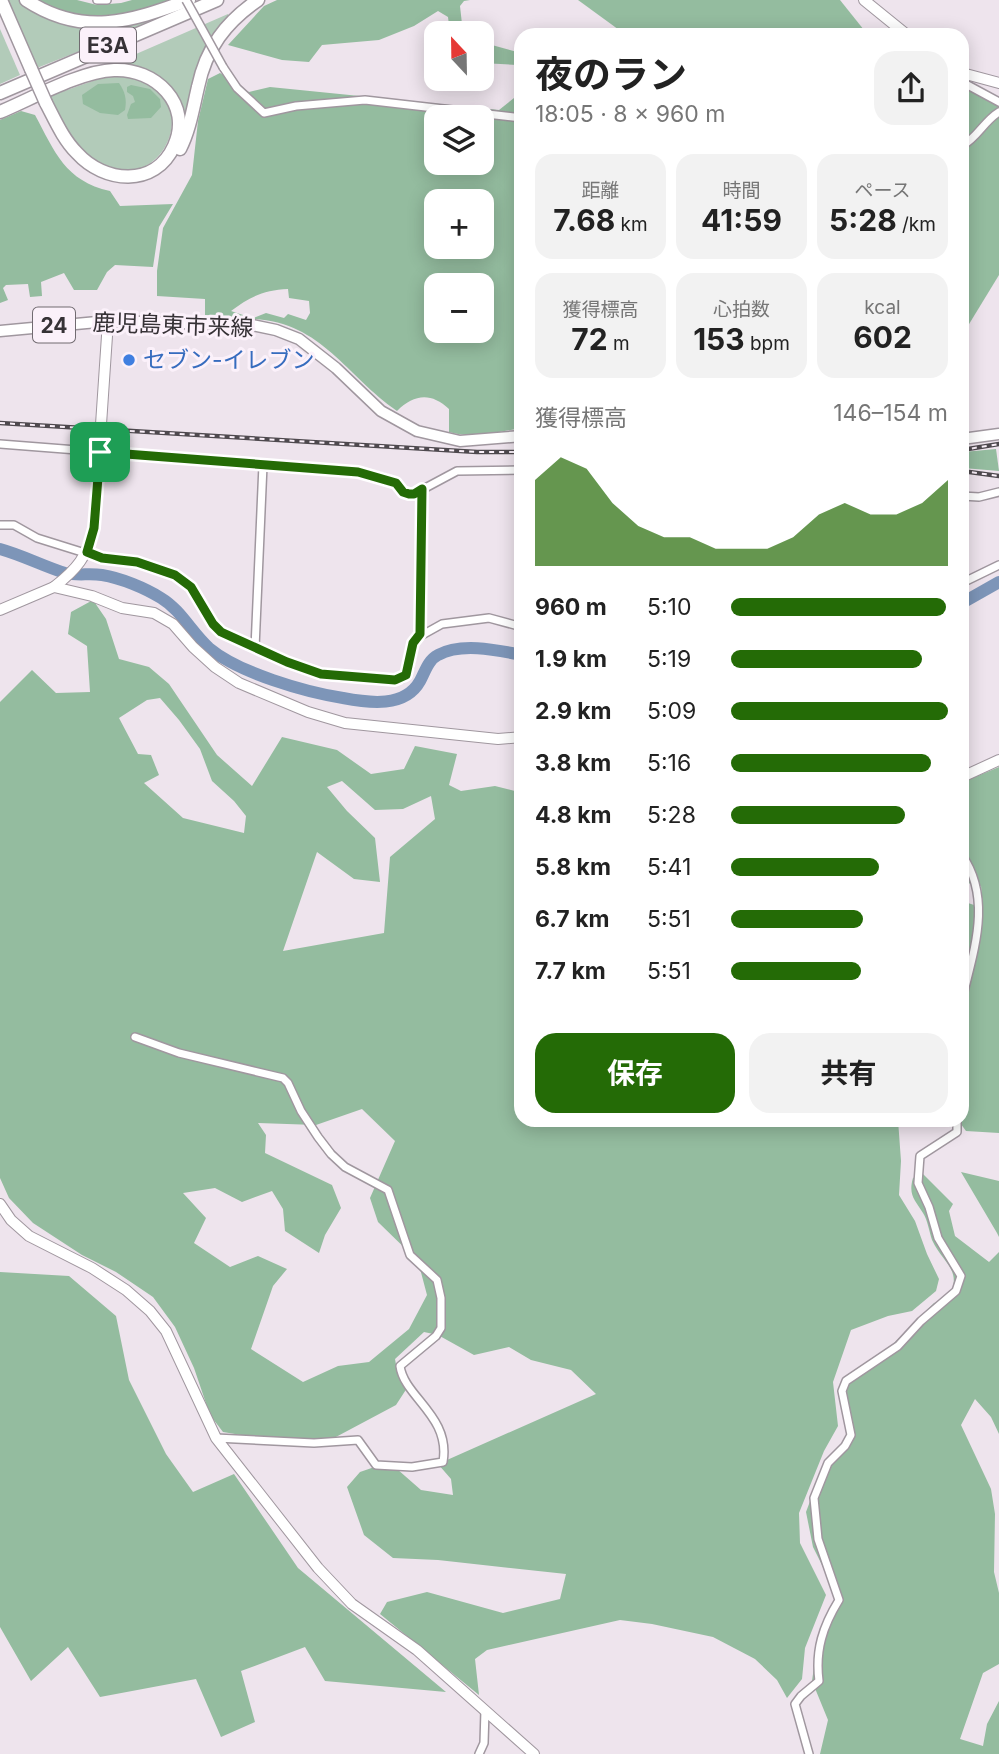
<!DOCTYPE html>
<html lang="ja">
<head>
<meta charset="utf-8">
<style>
  body { margin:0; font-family:Inter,"Noto Sans JP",sans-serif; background:#f2f2f2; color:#222; height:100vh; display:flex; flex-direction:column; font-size:26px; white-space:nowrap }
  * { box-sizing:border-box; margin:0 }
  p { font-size:23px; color:#767676 }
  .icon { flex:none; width:38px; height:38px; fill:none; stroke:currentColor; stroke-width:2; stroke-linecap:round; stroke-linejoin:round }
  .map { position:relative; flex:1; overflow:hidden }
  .panel { position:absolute; left:514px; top:28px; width:455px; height:1099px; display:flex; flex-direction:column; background:#fff; border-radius:21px; box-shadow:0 4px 18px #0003 }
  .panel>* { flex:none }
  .needle { width:46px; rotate:338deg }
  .buttons { position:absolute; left:424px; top:21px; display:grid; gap:14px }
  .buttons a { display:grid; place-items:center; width:70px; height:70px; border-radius:14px; background:#fff; box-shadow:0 4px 18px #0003; font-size:35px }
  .pin { position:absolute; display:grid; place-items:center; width:60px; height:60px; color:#fff; margin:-30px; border-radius:14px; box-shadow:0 4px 10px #0006 }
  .round { display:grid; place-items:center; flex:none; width:74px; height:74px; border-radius:21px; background:#f2f2f2 }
  .summary { display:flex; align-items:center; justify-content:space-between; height:119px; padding:0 21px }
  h1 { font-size:38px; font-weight:700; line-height:52px }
  .stats { display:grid; grid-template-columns:repeat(3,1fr); gap:10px; height:119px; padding:7px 21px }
  .stats div { display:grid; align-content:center; border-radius:18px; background:#f2f2f2; text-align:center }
  .stats b { font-size:30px; font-weight:700 }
  .stats small { font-size:19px; font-weight:400 }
  .stats p { font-size:19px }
  .chart { height:196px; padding:14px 21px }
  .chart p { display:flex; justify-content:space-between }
  .chart svg { width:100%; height:126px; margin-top:7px; fill:#246b06; opacity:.7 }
  .button { display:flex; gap:14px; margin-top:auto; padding:14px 21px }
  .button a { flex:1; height:80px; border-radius:21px; background:#246b06; color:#fff; font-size:28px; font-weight:700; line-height:80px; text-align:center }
  .button a+a { background:#f2f2f2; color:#222 }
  ul { padding:0 21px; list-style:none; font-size:23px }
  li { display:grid; grid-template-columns:112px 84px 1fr; align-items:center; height:52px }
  li i { height:18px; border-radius:9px; background:#246b06 }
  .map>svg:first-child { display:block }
  .green { fill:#b2cbb9 }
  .forest { fill:#94bc9f; fill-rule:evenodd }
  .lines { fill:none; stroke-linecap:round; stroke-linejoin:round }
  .stream { stroke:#7d95b8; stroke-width:2 }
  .river { stroke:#7d95b8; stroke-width:12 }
  .street-casing { stroke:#a0979f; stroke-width:10 }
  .secondary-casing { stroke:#a0979f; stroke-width:12 }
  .primary-casing { stroke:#a0979f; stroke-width:13 }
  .highway-casing { stroke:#a0979f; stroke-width:15 }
  .street { stroke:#fff; stroke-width:7 }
  .secondary { stroke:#fff; stroke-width:10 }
  .primary { stroke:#fff; stroke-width:10 }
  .highway { stroke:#fff; stroke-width:12 }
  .rail-casing { stroke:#4e494e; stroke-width:4.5 }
  .rail { stroke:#fbf1fa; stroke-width:2; stroke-dasharray:5; stroke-linecap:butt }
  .street-bridge-casing { stroke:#a0979f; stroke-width:10; stroke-linecap:butt }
  .highway-bridge-casing { stroke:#a0979f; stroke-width:15; stroke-linecap:butt }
  .street-bridge { stroke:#fff; stroke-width:7 }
  .highway-bridge { stroke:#fff; stroke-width:12 }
  .route-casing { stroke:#fff; stroke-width:14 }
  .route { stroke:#246b06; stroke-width:9 }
  .shop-dot { fill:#3f7fe0; stroke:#fbf1fa; stroke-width:2.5 }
  .labels { text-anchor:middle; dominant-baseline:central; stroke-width:6; stroke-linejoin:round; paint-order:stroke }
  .shield { fill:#fbf1fa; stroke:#716b71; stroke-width:2 }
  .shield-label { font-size:21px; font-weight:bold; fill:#363236 }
  .street-label { font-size:23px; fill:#363236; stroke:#fbf1fa }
  .shop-label { font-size:23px; fill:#366cbe; stroke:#fbf1fa; text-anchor:start }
</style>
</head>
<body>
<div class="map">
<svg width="999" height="1754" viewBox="0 0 999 1754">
  <rect width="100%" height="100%" fill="#eee4ed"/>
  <g class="green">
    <path d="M 5,0 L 20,0 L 145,19 L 199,1 L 200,3 L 37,68 Z"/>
    <path d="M 228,14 L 229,17 L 182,136 L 174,95 L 121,66 L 120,61 Z"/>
    <path d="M 0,29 L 20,75 L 0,84 Z"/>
    <path d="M 121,76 C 228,89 145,239 69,135 C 61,124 56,109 50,96 L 104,77 Z"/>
  </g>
  <g class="forest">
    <path d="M 33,0 L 77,0 L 97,5 L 121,3 L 132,0 L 171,0 C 112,20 91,24 33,0 Z"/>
    <path d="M 277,0 L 470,0 L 464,1 L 460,6 L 463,33 L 450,33 L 448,17 L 438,11 L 414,26 L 379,40 L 322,45 L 309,62 L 282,60 L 228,45 L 264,6 Z"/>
    <path d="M 578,0 L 840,0 L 868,35 L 626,35 Z"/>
    <path d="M 481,42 L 521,53 L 521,428 C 499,432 471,439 449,432 L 449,409 C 431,392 414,394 397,411 C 346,376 321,321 251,319 L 266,313 L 284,318 L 288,314 L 306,320 L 310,313 L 309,301 L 289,298 L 288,289 C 264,290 249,297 231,311 L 246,316 L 242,318 L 205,315 L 205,299 L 157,296 L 157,271 L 163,228 L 192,175 L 198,121 L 208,79 L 220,73 L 249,92 L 270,87 L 499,110 L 514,98 L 517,65 L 481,63 ZM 436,117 L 481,117 L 481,163 L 436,163 ZM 436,201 L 481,201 L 481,247 L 436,247 ZM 436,285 L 481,285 L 481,331 L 436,331 Z"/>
    <path d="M 119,83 C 125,92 127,99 125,110 L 118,115 L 100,113 L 83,104 L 82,95 L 98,84 Z"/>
    <path d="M 131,85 L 150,89 L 160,99 L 161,107 L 151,118 L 128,119 L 127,115 L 131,104 L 135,102 L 133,96 L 127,92 L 127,87 Z"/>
    <path d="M 962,86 L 999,101 L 999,275 L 963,334 Z"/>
    <path d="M 21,111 L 35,115 C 55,152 65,181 110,191 L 120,206 L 173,204 L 159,227 L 153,267 L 115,265 L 107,272 L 97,290 L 74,290 L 64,273 L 41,282 L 42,296 L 30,297 L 28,284 L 6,285 L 3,288 L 8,300 L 0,303 L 0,120 Z"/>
    <path d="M 996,449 L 999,471 L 963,468 L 963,452 Z"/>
    <path d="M 93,600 L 106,619 L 119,659 L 149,667 L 169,684 L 217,755 L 252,786 L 282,737 L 337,750 L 371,774 L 404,769 L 415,746 L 457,754 L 449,785 L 461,791 L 495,786 L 519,792 L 522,797 L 522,1120 L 663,1120 L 681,1125 L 681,1120 L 898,1120 L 901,1161 L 899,1195 L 915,1221 L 927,1254 L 939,1279 L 936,1291 L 912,1311 L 888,1316 L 851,1330 L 833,1382 L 838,1426 L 824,1451 L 799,1513 L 800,1543 L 826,1595 L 805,1648 L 802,1679 L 787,1698 L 777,1680 L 755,1659 L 713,1637 L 652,1624 L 620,1620 L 487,1650 L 475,1659 L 479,1695 L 380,1614 L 387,1602 L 427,1592 L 503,1613 L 560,1599 L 566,1574 L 438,1560 L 393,1558 L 364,1535 L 347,1487 L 360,1472 L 389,1462 L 421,1490 L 453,1495 L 451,1479 L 438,1464 L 596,1394 L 571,1370 L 531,1360 L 509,1347 L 474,1355 L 438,1335 L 424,1332 L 395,1359 L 397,1370 L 409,1385 L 396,1405 L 334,1438 L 270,1440 L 223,1432 L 210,1415 L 194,1368 L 175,1327 L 153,1297 L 116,1272 L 82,1255 L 33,1223 L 9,1198 L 0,1178 L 0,702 L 32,670 L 56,693 L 90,692 L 87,646 L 68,634 L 71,612 ZM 160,698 L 179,720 L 200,749 L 212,781 L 234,801 L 246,816 L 244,833 L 183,818 L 144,783 L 159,775 L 151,755 L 138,754 L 119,718 L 147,700 ZM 342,781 L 375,810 L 403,809 L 431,796 L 435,819 L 390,857 L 384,933 L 283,951 L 317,852 L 354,879 L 380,882 L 375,838 L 347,811 L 327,787 ZM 362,1109 L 395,1141 L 370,1198 L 378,1222 L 418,1261 L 427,1295 L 409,1329 L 369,1362 L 338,1366 L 303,1382 L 251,1349 L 273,1286 L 287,1269 L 258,1256 L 230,1267 L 194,1243 L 206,1218 L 183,1193 L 215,1188 L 242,1202 L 272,1191 L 283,1209 L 285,1231 L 319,1253 L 325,1235 L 341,1208 L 332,1185 L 265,1153 L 266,1135 L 258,1123 L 316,1125 Z"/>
    <path d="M 999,767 L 999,1133 L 966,1131 L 958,1120 L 962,1120 L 962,959 L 969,937 L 966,911 L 968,903 L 983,908 L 981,886 L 963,882 L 963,782 Z"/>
    <path d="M 961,1172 L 999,1181 L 999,1237 L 997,1233 Z"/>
    <path d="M 922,1173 L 953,1204 L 949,1211 L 955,1236 L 989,1262 L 999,1252 L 999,1434 L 991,1417 L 975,1399 L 961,1425 L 991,1489 L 995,1514 L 994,1572 L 999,1593 L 999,1664 L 983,1673 L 960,1739 L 983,1746 L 987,1724 L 999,1701 L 999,1754 L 820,1754 L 828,1720 L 812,1681 L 819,1632 L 835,1600 L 831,1583 L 813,1547 L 806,1512 L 824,1464 L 845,1445 L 848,1429 L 845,1390 L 855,1376 L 881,1356 L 934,1303 L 948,1299 C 964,1270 943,1264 932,1240 C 929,1231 928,1221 923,1213 C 915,1200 908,1195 913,1178 Z"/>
    <path d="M 0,1272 L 69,1276 L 116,1316 L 129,1380 L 166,1454 L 193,1492 L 234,1474 L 298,1568 L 446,1692 L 325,1681 L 305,1647 L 241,1671 L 255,1722 L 221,1737 L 196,1679 L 100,1697 L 68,1647 L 31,1681 L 0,1627 Z"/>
  </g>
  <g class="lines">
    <path class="stream" d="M 962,968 L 963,970"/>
    <g class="river">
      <path d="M 0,549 C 22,555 43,566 65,573 C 78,576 89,573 102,575 C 121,578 145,588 161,598 C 181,610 192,633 209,648 C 239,673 305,692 343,698 C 369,703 405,708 420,681 C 425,672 428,660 438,655 C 461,642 497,650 522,655"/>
      <path d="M 962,603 L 999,582"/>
    </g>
    <g class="street-casing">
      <g id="street">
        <path d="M 97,0 L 107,0"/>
        <path d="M 223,67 L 237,88 L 264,113 L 296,106 L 365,100 L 522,118"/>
        <path d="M 962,82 L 999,102"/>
        <path d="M 962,146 C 978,137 984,121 999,112"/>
        <path d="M 0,444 L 358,472 C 370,474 384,476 394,482 C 403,488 402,494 414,494 L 457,471 L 522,470"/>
        <path d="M 962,496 L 979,497 L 999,492"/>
        <path d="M 0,525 L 14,525 L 37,538 L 101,558 L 137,562 L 175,575 L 191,587 L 213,624 L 221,633 L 287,662 L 321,674 L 402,679 L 409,669 L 415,639 L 442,624 L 489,618 L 522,627"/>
        <path d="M 962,583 L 999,565"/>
        <path d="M 420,634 L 422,489"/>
        <path d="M 255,648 L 263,465"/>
        <path d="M 962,855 C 993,900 973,952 962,1000"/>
        <path d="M 135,1037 L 179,1053 L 283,1078 L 288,1083 L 301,1111 L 318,1137 L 331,1154 L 345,1167 L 388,1190 L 410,1255 L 437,1280 L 441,1298 L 441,1328 L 436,1336 L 400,1366 C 404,1397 451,1416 443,1462 L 412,1467 L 376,1465 L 358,1440 L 314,1443 L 216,1438"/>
        <path d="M 479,1754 L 484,1743 L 485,1710"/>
        <path d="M 809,1754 L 795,1704 L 801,1696 L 819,1681 C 815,1650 823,1626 839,1600 L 818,1539 L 814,1498 L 828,1463 L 845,1446 L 851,1435 L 842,1391 L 846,1381 L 898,1346 L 921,1321 L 956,1291 L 961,1276 L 938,1238 L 929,1207 L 918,1183 L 920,1156 L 957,1132 L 957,1120"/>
      </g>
    </g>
    <g class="secondary-casing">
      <g id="secondary">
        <path d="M 864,0 L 907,35"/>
        <path d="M 962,73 L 999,83"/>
        <path d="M 54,587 C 77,569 87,557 94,528 L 108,321"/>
        <path d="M 0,610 L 54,587 L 92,596 L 122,608 L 154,613 L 173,624 L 193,647 L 215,667 L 239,683 L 308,712 L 345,723 L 498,739 L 522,737"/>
        <path d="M 962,777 L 999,760"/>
        <path d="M 0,1204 L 11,1220 L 29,1236 L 92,1268 L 126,1290 L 150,1311 L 166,1331 L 216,1438 L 318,1568 L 352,1604 L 417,1650 L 534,1754"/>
      </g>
    </g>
    <g class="primary-casing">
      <g id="primary">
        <path d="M 0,331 L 108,321 L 252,325 L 276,330 L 299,339 L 336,368 L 381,411 L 417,431 L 460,441 L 522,436"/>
        <path d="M 962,439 L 999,434"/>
      </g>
    </g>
    <g class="highway-casing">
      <g id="highway">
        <path d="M 1,0 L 31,69"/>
        <path d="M 26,0 C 82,37 130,22 189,0"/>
        <path d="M 0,93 L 217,0"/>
        <path d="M 0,112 C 31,99 81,71 114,70 C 155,68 193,104 174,146 C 155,188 104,183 77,153 C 63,139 55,120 46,103"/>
        <path d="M 180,149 C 190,129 193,108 198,87 C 206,48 226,22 258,0"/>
      </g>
    </g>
    <use href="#street" class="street"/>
    <use href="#secondary" class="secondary"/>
    <use href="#primary" class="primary"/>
    <use href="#highway" class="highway"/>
    <g class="rail-casing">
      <g id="rail">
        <path d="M 0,423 L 477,452 L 522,452"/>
        <path d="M 962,450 L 999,444"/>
        <path d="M 962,471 L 999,476"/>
      </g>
    </g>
    <use href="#rail" class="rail"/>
    <g class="street-bridge-casing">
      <path id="street-bridge" d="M 186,0 L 223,67"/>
    </g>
    <g class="highway-bridge-casing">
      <path id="highway-bridge" d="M 31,69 L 46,103"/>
    </g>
    <use href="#street-bridge" class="street-bridge"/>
    <use href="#highway-bridge" class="highway-bridge"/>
  </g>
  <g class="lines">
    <g class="route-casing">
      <path id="route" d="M 100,452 L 358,472 L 396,483 L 403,492 L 409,494 L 414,494 L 422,489 L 420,634 L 413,643 L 406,675 L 395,680 L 321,674 L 287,662 L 221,632 L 213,624 L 191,587 L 175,575 L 137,562 L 102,558 L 87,552 L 94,528 Z"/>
    </g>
    <use href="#route" class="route"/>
  </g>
  <circle class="shop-dot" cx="129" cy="360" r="7"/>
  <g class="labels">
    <g class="shield">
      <rect x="80" y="27.5" width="56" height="35" rx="5"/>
      <rect x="33" y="307.5" width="42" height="35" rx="5"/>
    </g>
    <g class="shield-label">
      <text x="108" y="45">E3A</text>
      <text x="54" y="325">24</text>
    </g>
    <g class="street-label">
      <text transform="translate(173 325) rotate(2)">鹿児島東市来線</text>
    </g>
    <g class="shop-label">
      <text x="143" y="360">セブン-イレブン</text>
    </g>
  </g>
</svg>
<div class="buttons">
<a><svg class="needle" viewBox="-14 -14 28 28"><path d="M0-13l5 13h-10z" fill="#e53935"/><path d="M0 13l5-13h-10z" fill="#767676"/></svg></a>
<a><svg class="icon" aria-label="layers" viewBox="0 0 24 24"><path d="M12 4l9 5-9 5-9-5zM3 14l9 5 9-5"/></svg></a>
<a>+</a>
<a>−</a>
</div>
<div class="pin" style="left:100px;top:452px;background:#1e9e55"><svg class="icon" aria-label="arrive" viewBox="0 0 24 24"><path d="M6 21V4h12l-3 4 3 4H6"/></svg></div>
<section class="panel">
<div class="summary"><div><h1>夜のラン</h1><p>18:05 · 8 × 960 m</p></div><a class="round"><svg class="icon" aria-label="share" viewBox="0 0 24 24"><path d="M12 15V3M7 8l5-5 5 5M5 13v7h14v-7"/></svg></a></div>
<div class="stats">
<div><p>距離</p><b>7.68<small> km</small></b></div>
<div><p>時間</p><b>41:59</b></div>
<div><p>ペース</p><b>5:28<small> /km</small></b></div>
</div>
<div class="stats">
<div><p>獲得標高</p><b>72<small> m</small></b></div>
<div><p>心拍数</p><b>153<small> bpm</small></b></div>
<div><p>kcal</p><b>602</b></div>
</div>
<div class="chart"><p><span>獲得標高</span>146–154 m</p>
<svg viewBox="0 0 160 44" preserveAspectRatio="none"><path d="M0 44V14L10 6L20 10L30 22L40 30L50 34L60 34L70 38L80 38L90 38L100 34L110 26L120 22L130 26L140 26L150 22L160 14V44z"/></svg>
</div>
<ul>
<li><b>960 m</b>5:10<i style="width:99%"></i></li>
<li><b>1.9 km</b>5:19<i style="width:88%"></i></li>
<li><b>2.9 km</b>5:09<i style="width:100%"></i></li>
<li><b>3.8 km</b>5:16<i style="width:92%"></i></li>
<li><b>4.8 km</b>5:28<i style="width:80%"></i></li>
<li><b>5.8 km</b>5:41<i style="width:68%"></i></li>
<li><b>6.7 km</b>5:51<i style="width:61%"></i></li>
<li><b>7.7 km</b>5:51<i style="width:60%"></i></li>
</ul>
<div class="button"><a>保存</a><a>共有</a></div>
</section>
</div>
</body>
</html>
